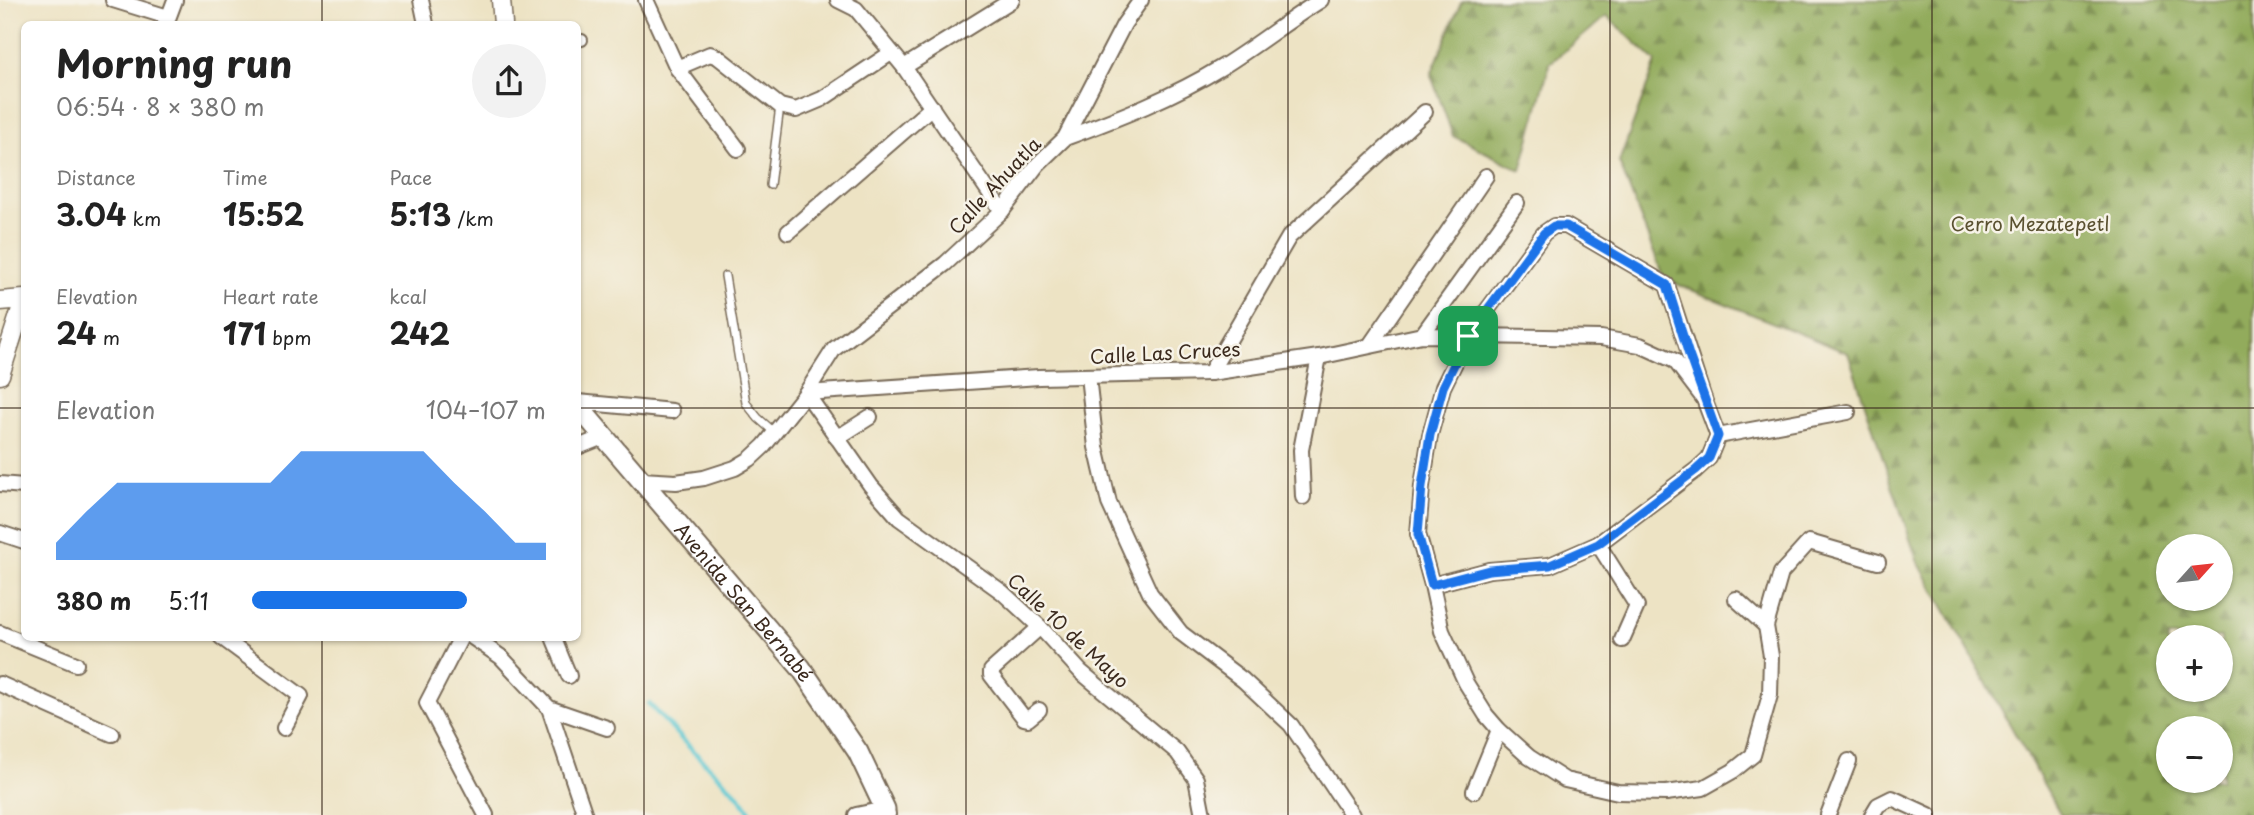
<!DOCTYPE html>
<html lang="en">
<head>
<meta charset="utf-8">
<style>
  body { margin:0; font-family:"Playpen Sans",sans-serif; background:#f2f2f2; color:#222; height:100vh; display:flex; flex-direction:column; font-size:26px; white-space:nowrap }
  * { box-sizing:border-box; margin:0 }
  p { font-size:23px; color:#767676 }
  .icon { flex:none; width:38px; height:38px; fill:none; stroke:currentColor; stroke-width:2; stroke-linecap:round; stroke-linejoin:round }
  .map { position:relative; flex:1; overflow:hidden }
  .sheet { position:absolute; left:21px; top:21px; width:560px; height:620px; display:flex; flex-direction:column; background:#fff; border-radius:10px; box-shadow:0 2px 5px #0004 }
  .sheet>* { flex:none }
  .needle { width:46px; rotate:63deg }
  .buttons { position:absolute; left:2156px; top:534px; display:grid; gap:14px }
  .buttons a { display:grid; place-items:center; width:77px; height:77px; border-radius:50%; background:#fff; box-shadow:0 2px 5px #0004; font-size:35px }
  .pin { position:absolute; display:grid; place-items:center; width:60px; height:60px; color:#fff; margin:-30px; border-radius:14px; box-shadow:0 4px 10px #0006 }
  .round { display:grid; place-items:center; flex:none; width:74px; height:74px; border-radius:37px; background:#f2f2f2 }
  .head { display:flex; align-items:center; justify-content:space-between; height:119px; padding:0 35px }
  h1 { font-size:38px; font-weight:700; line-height:52px }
  .stats { display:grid; grid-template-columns:repeat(3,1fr); gap:10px; height:119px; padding:7px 35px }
  .stats div { display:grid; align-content:center }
  .stats b { font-size:30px; font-weight:700 }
  .stats small { font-size:19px; font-weight:400 }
  .stats p { font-size:19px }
  .chart { height:196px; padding:14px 35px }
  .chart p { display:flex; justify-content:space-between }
  .chart svg { width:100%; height:126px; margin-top:7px; fill:#1a73e8; opacity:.7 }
  ul { padding:0 35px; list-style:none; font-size:23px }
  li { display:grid; grid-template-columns:112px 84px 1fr; align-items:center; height:52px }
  li i { height:18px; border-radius:9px; background:#1a73e8 }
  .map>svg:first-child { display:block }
  .forest { fill:url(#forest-firs); stroke:#666a3d; stroke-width:2; fill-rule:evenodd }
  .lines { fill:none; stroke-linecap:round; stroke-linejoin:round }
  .stream { stroke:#5ac7d1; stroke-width:5 }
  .service-casing { stroke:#796b58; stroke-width:10 }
  .pedestrian-casing { stroke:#796b58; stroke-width:14 }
  .minor-casing { stroke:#796b58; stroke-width:18 }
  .tertiary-casing { stroke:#796b58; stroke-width:21 }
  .secondary-casing { stroke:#796b58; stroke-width:23 }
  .service { stroke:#fff; stroke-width:7 }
  .pedestrian { stroke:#fff; stroke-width:10 }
  .minor { stroke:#fff; stroke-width:14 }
  .tertiary { stroke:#fff; stroke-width:18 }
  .secondary { stroke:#fff; stroke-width:19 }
  .route-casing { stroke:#fff; stroke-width:14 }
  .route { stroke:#1a73e8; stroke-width:9 }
  .grid { fill:none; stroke:#3b2a1e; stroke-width:2; stroke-opacity:0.55 }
  .labels { text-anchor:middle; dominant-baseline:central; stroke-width:5; stroke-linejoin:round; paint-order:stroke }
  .street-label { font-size:19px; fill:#3b2a1e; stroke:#f7f3e8 }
  .park-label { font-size:19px; fill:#5a5130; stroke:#f7f3e8 }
</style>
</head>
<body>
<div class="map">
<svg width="2254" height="815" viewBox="0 0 2254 815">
  <defs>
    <pattern id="forest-firs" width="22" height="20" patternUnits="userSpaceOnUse" patternTransform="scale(1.75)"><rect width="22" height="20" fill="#92ab5c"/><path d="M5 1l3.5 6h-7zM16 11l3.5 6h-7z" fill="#788b4b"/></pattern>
  </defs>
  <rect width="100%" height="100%" fill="#f7f3e8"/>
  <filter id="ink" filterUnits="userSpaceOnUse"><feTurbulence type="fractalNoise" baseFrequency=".0143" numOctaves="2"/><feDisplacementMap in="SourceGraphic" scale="14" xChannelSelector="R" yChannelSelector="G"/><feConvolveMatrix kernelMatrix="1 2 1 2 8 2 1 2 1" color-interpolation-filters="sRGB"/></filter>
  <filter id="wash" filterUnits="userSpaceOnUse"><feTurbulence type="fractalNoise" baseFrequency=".00686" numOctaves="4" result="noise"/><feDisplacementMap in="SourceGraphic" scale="28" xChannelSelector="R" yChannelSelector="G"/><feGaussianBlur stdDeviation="1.57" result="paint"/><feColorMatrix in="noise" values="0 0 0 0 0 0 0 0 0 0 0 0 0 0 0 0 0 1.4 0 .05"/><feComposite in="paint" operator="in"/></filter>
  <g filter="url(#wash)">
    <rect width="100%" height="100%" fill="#ede3c4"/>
    <path class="forest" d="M 1466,0 L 2254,0 L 2254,815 L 2061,815 L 1917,560 L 1848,353 L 1664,279 L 1619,162 L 1656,62 L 1607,16 L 1550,63 L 1521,170 L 1453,136 L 1431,75 L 1461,2 ZM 2168,546 L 2221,546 L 2221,598 L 2168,598 ZM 2168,637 L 2221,637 L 2221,690 L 2168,690 ZM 2168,728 L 2221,728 L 2221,780 L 2168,780 Z"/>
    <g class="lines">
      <path class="stream" d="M 649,704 L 696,754 L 738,795 L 752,815"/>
    </g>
  </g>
  <g filter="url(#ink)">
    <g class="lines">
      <g class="service-casing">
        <g id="service">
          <path d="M 770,185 L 780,106"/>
          <path d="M 725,276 L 746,403 L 758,418 L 774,432"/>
        </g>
      </g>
      <g class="pedestrian-casing">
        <path id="pedestrian" d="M 578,41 L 582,40"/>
      </g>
      <g class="minor-casing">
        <g id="minor">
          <path d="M 113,0 L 168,17"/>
          <path d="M 421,0 L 426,24"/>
          <path d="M 646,0 L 677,68 L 710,54 L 718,57 L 780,106 L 796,110 L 822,99 L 891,53"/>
          <path d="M 838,0 L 856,9 L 904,67 L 1002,211"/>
          <path d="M 166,24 L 175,0"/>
          <path d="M 904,67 L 1012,0"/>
          <path d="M 677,68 L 738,149"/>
          <path d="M 1065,138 C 1119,118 1173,97 1222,67 C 1256,46 1287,21 1321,0"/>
          <path d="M 788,232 L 932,107"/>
          <path d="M 1422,335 L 1517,203"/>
          <path d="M 1370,345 L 1486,176"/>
          <path d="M 1210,373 L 1289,237 L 1425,112"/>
          <path d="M 1088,376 L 1096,447 L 1109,503 L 1150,593 L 1181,633 L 1243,680 L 1291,725 L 1352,815"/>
          <path d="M 806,393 L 1039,377 L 1210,373 L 1319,357 L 1422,335 L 1601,338 L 1640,345 L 1675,361 L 1704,399 L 1718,436"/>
          <path d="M 806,393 L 871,486 L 899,518 L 1002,592 L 1040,627 L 1081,672 L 1177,752 L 1196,779 L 1203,815"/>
          <path d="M 1704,399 L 1667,285 L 1566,226 L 1554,226 L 1544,233 L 1468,336 L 1443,387 L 1430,435 L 1422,486 L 1418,534 L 1432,585 L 1442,631 L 1466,683 L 1486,715 L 1499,730 L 1529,757 L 1565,780 L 1618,792 L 1666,793 L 1703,788 L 1733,771 L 1753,755 L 1770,695 L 1771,656 L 1766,626 L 1781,573 L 1809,542 L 1878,562"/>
          <path d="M 578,402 L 672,411"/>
          <path d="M 1718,436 L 1848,412"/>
          <path d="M 837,438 L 870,417"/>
          <path d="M 578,447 L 603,437"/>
          <path d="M 641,480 L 676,482 L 704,478 L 735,468 L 750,459 L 764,446 L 806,393 L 834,349 L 945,264 L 1002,211 L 1038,164 L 1065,138 L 1124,24 L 1141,0"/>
          <path d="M 0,484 L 24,486"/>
          <path d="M 1303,497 L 1301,450 L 1319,357"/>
          <path d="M 0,533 L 24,541"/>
          <path d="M 1598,544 L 1637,606 L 1622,640"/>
          <path d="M 1432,585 L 1489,570 L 1550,565 L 1598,544 L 1696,470 L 1709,458 L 1718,436"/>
          <path d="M 1736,599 L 1766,626"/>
          <path d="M 0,633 L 76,664"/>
          <path d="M 221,637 L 301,696 L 284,728"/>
          <path d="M 461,637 L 427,703 L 486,815"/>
          <path d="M 472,637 L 501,657 L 549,708 L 585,815"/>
          <path d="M 553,637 L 569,676"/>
          <path d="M 0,684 L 112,734"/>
          <path d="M 549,708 L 607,728"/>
          <path d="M 1039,710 L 1028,719 L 1024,718 L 991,675 L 991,671 L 1040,627"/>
          <path d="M 1474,791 L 1499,730"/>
          <path d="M 856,815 L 885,809 L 888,814"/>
          <path d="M 1828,815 L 1849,761"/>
          <path d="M 1872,815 L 1878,805 L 1892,798 L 1929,815"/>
        </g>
      </g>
      <g class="tertiary-casing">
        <g id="tertiary">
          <path d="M 501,0 L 503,24"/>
          <path d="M 0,301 L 24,299"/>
          <path d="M 0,375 L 24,300"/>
        </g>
      </g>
      <g class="secondary-casing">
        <g id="secondary">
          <path id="s1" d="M 578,406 L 801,668 L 858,752 L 885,809 L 884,815"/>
        </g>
      </g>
      <use href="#service" class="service"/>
      <use href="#pedestrian" class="pedestrian"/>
      <use href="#minor" class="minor"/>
      <use href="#tertiary" class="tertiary"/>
      <use href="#secondary" class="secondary"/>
    </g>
  </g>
  <g class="lines" filter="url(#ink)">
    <g class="route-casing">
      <path id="route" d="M 1554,226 L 1566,226 L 1667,285 L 1689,355 L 1718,436 L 1709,458 L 1696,470 L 1598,544 L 1550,565 L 1489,570 L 1432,585 L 1418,534 L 1422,486 L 1430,435 L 1443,387 L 1468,336 L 1544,233 Z"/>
    </g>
    <use href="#route" class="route"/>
  </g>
  <path class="grid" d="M 322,0 L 322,24M 644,0 L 644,815M 966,0 L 966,815M 1288,0 L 1288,815M 1610,0 L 1610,815M 1932,0 L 1932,815M 0,408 L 24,408M 578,408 L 2254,408M 322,637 L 322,815"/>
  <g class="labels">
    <g class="street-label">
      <text transform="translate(994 185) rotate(-47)">Calle Ahuatla</text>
      <text transform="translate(1165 352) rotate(-3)">Calle Las Cruces</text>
      <text stroke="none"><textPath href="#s1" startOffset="257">Avenida San Bernabé</textPath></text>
      <text transform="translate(1069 630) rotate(43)">Calle 10 de Mayo</text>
    </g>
    <g class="park-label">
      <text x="2030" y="223">Cerro Mezatepetl</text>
    </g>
  </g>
</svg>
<div class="buttons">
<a><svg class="needle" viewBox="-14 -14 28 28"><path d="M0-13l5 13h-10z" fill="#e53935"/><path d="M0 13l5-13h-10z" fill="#767676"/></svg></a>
<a>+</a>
<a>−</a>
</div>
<div class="pin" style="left:1468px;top:336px;background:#1e9e55"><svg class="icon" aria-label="arrive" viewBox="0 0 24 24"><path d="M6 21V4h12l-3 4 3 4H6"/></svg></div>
<section class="sheet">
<div class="head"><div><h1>Morning run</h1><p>06:54 · 8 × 380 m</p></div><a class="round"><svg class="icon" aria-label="share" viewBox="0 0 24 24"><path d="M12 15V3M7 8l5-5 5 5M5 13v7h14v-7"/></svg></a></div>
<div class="stats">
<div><p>Distance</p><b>3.04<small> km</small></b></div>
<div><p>Time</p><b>15:52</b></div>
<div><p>Pace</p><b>5:13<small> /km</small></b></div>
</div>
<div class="stats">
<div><p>Elevation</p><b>24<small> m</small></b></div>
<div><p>Heart rate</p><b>171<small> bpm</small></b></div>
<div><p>kcal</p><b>242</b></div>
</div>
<div class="chart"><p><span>Elevation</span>104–107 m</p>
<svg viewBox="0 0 160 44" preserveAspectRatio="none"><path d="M0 44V38L10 27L20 17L30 17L40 17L50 17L60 17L70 17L80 6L90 6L100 6L110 6L120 6L130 17L140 27L150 38L160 38V44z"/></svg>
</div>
<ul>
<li><b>380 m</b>5:11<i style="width:73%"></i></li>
</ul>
</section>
</div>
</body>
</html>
